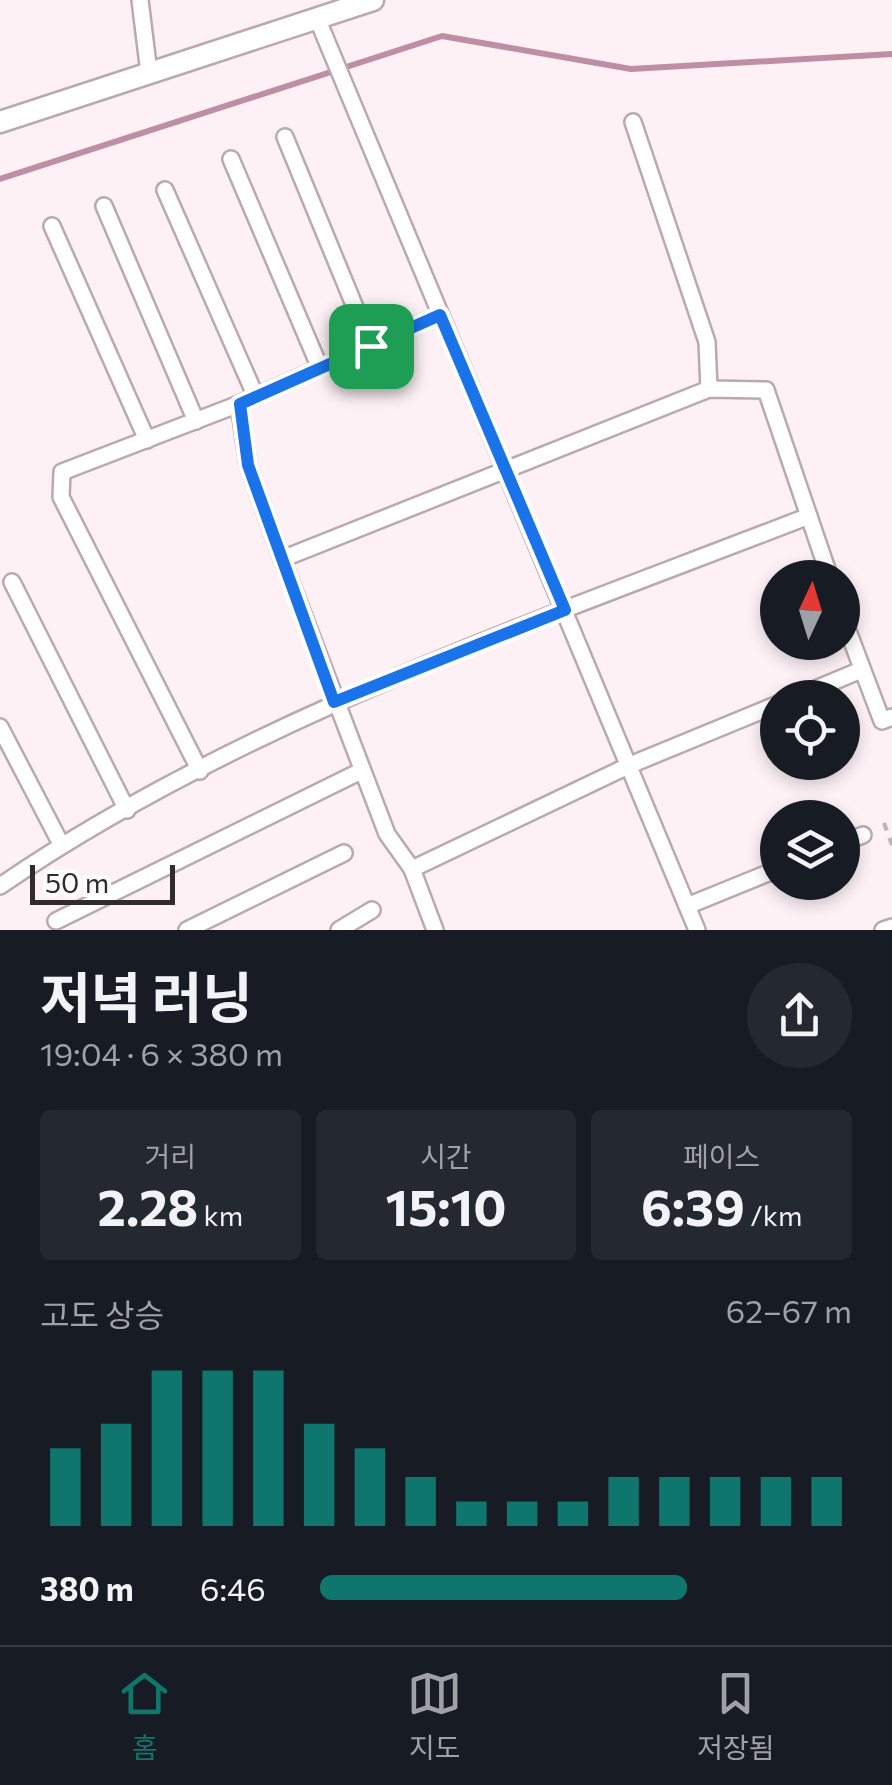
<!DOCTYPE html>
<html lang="ko">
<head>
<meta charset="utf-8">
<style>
  body { margin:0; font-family:Commissioner,"Noto Sans KR",sans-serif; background:#242831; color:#f1f3f6; height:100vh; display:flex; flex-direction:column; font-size:38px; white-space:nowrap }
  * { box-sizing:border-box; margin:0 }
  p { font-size:32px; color:#9ea1a6 }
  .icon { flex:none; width:55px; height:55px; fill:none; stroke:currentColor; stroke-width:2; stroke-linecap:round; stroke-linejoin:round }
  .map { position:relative; height:930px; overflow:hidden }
  .sheet { display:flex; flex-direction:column; background:#171b24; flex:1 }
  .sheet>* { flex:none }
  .needle { width:65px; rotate:4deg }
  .tools { position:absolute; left:760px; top:560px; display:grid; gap:20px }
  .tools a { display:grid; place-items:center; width:100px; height:100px; border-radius:50%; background:#171b24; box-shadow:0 5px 15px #0003; font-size:50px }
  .scale { position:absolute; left:30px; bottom:25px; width:145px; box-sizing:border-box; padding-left:10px; border:5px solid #322b2e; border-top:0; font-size:28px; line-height:35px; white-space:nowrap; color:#322b2e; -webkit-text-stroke:8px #fff; paint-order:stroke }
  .pin { position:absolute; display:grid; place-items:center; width:85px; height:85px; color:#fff; margin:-42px; border-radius:20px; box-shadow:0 5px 15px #0006 }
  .round { display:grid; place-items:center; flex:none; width:105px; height:105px; border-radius:52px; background:#242831 }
  .headline { display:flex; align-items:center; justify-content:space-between; height:170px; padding:0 40px }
  h1 { font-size:55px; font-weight:700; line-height:75px }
  .stats { display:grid; grid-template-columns:repeat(3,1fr); gap:15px; height:170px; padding:10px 40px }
  .stats div { display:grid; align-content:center; border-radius:10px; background:#242831; text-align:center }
  .stats b { font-size:50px; font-weight:700 }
  .stats small { font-size:28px; font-weight:400 }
  .stats p { font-size:28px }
  .chart { height:280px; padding:20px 40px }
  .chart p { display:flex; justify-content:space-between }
  .chart svg { width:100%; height:180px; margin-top:10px; stroke:#0f766e; stroke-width:6 }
  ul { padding:0 40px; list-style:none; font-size:32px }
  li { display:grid; grid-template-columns:160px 120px 1fr; align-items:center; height:75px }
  li i { height:25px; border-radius:12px; background:#0f766e }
  .menu { display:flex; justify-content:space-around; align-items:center; height:140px; border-top:2px solid #363941; background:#171b24; font-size:28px; color:#9ea1a6 }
  .menu a { display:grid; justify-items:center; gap:5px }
  .menu .current { color:#0f766e }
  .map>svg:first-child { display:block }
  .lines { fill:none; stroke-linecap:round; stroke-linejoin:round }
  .stream { stroke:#be8fa2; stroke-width:6 }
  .minor-casing { stroke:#bba9af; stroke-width:20 }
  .tertiary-casing { stroke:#bba9af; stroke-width:25 }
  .path { stroke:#beb3b7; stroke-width:4; stroke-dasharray:8 8; stroke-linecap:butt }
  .minor { stroke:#fff; stroke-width:15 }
  .tertiary { stroke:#fff; stroke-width:20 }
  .route-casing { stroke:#fff; stroke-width:20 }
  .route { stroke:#1a73e8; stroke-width:12 }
</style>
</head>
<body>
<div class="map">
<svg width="892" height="930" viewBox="0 0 892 930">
  <rect width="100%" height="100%" fill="#fdf1f5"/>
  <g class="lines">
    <path class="stream" d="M 0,179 L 442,36 L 631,69 L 892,54"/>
    <g class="minor-casing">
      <g id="minor">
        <path d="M 140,0 L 149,73"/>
        <path d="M 317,18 L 697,930"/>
        <path d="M 633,122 L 707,342 L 709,389"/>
        <path d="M 285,137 L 371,346"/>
        <path d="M 231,159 L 320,368"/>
        <path d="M 165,190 L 256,397"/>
        <path d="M 104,206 L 196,421"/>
        <path d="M 52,226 L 147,440"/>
        <path d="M 440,315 L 239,404 L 248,465 L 282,559 L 709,389 L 766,390 L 830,578"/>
        <path d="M 282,559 L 387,834 L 412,869 L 630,765 L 778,704"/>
        <path d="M 12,582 L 127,810"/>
        <path d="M 842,615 L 882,721 L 892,717"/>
        <path d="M 794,698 L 861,670"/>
        <path d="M 0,727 L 61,844"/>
        <path d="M 200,771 L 61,497 L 62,472 L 239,404"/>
        <path d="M 842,843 L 863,835"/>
        <path d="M 412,869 L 435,930"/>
        <path d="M 0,886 C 243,720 536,622 809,516"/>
        <path d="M 687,906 L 778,869"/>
        <path d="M 56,921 L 361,771"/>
        <path d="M 187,930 L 344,853"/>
        <path d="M 339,930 L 372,910"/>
        <path d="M 883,930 L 892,927"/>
      </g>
    </g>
    <g class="tertiary-casing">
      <path id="tertiary" d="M 0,122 L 373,0"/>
    </g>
    <path class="path" d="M 884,823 L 892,845"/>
    <use href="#minor" class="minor"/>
    <use href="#tertiary" class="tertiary"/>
  </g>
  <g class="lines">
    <g class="route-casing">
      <path id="route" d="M 440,315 L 565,610 L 334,702 L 248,465 L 240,404 Z"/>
    </g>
    <use href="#route" class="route"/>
  </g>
</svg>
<div class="tools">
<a><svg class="needle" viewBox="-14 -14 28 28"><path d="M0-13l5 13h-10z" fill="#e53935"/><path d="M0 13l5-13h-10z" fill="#9ea1a6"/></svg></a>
<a><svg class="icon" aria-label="locate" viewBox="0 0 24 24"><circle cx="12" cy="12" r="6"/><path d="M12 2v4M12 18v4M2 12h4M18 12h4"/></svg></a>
<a><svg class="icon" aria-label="layers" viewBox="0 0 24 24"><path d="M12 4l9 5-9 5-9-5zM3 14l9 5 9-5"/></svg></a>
</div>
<div class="scale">50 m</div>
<div class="pin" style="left:371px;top:346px;background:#1e9e55"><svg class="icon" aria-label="arrive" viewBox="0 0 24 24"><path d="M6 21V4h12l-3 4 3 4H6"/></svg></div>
</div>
<section class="sheet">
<div class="headline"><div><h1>저녁 러닝</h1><p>19:04 · 6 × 380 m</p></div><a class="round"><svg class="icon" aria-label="share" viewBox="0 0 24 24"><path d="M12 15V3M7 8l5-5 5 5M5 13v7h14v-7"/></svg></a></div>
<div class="stats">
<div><p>거리</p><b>2.28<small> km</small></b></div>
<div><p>시간</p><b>15:10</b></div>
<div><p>페이스</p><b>6:39<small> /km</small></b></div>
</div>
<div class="chart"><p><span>고도 상승</span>62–67 m</p>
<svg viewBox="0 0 160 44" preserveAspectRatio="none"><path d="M5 44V25M15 44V19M25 44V6M35 44V6M45 44V6M55 44V19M65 44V25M75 44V32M85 44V38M95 44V38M105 44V38M115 44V32M125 44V32M135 44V32M145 44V32M155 44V32"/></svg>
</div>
<ul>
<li><b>380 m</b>6:46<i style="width:69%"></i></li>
</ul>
</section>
<nav class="menu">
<a class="current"><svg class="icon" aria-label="home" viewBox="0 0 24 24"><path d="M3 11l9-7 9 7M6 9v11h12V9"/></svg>홈</a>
<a><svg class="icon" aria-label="map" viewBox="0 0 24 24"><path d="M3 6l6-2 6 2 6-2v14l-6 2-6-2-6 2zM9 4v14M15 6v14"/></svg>지도</a>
<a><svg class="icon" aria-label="saved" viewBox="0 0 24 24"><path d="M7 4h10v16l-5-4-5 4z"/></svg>저장됨</a>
</nav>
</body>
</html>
